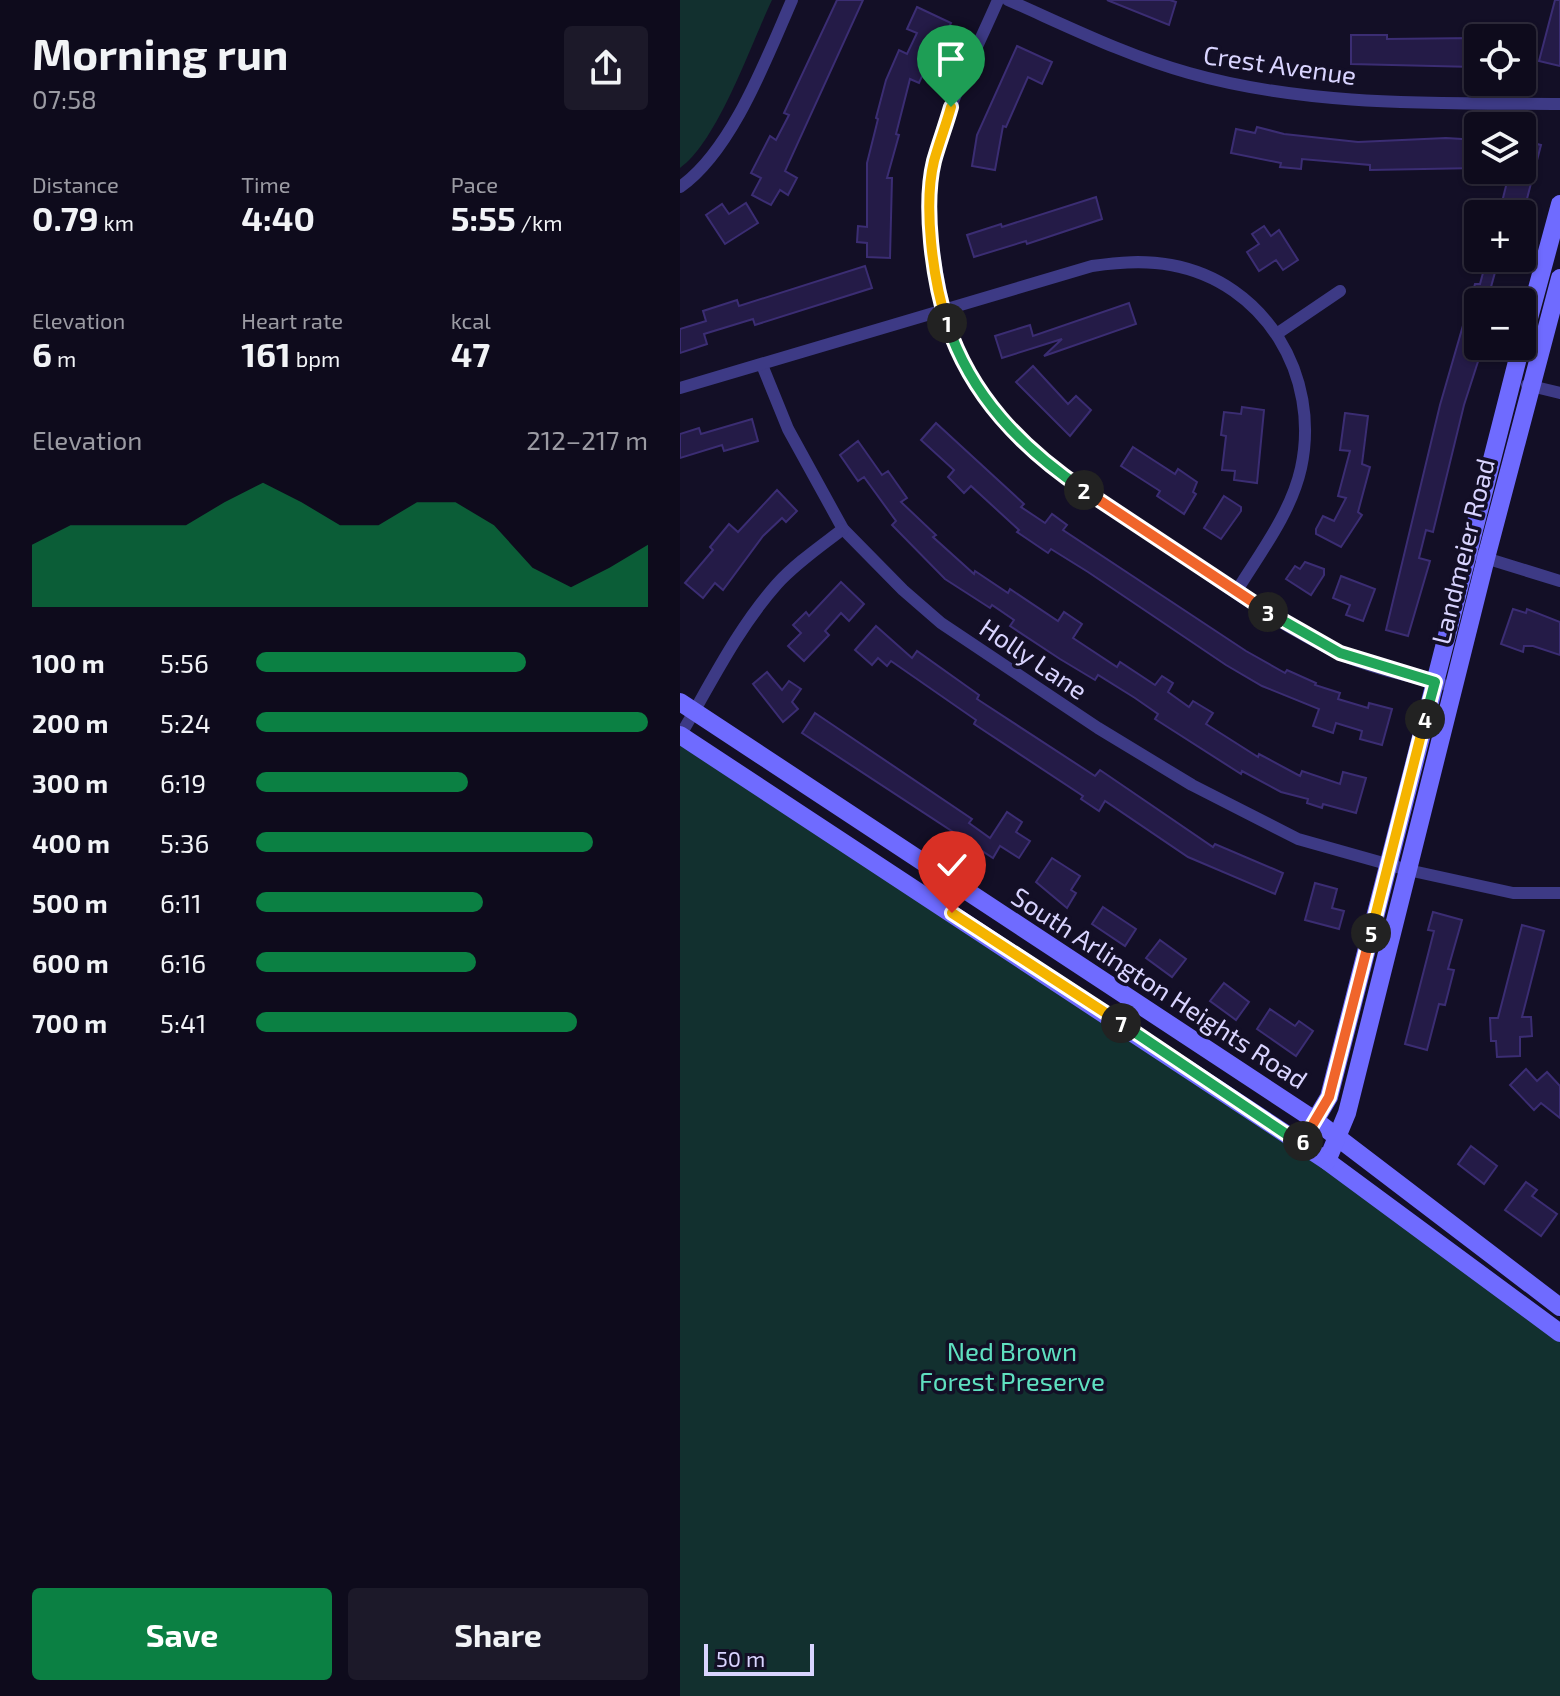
<!DOCTYPE html>
<html lang="en">
<head>
<meta charset="utf-8">
<style>
  body { margin:0; font-family:"Exo 2",sans-serif; background:#1c1929; color:#f1f3f6; height:100vh; display:flex; flex-direction:column; font-size:30px; white-space:nowrap }
  * { box-sizing:border-box; margin:0 }
  p { font-size:26px; color:#9b9ba3 }
  .icon { flex:none; width:44px; height:44px; fill:none; stroke:currentColor; stroke-width:2; stroke-linecap:round; stroke-linejoin:round }
  .map { position:relative; flex:1; overflow:hidden }
  .side { display:flex; flex-direction:column; background:#0e0b1c; width:680px }
  .side>* { flex:none }
  .buttons { position:absolute; left:784px; top:24px; display:grid; gap:16px }
  .buttons a { display:grid; place-items:center; width:72px; height:72px; border-radius:8px; background:#0e0b1c; box-shadow:0 2px 6px #0004,0 0 0 2px #2e2b3b; font-size:40px }
  .scale { position:absolute; left:24px; bottom:20px; width:110px; box-sizing:border-box; padding-left:8px; border:4px solid #d9d4ff; border-top:0; font-size:22px; line-height:28px; white-space:nowrap; color:#d9d4ff; -webkit-text-stroke:6px #130f26; paint-order:stroke }
  .pin { position:absolute; display:grid; place-items:center; width:68px; height:68px; color:#fff; margin:-82px -34px; border-radius:50% 50% 50% 0; rotate:-45deg; box-shadow:0 0 8px #0007 }
  .pin .icon { rotate:45deg }
  .km { position:absolute; width:40px; height:40px; margin:-20px; border-radius:50%; background:#222; color:#fff; font-size:22px; line-height:40px; text-align:center }
  .round { display:grid; place-items:center; flex:none; width:84px; height:84px; border-radius:8px; background:#1c1929 }
  .summary { display:flex; align-items:center; justify-content:space-between; height:136px; padding:0 32px }
  h1 { font-size:44px; font-weight:700; line-height:60px }
  .metrics { display:grid; grid-template-columns:repeat(3,1fr); gap:12px; height:136px; padding:8px 32px }
  .metrics div { display:grid; align-content:center }
  .metrics b { font-size:34px; font-weight:700 }
  .metrics small { font-size:22px; font-weight:400 }
  .metrics p { font-size:22px }
  .chart { height:224px; padding:16px 32px }
  .chart p { display:flex; justify-content:space-between }
  .chart svg { width:100%; height:144px; margin-top:8px; fill:#0b8043; opacity:.7 }
  .button { display:flex; gap:16px; margin-top:auto; padding:16px 32px }
  .button a { flex:1; height:92px; border-radius:8px; background:#0b8043; color:#fff; font-size:32px; font-weight:700; line-height:92px; text-align:center }
  .button a+a { background:#1c1929; color:#f1f3f6 }
  ul { padding:0 32px; list-style:none; font-size:26px }
  li { display:grid; grid-template-columns:128px 96px 1fr; align-items:center; height:60px }
  li i { height:20px; border-radius:10px; background:#0b8043 }
  main { display:flex; flex:1; min-height:0 }
  .map>svg:first-child { display:block }
  .green { fill:#12302f }
  .building { fill:#241b47; stroke:#3b2d73; stroke-width:2 }
  .lines { fill:none; stroke-linecap:round; stroke-linejoin:round }
  .street { stroke:#3d3a85; stroke-width:12 }
  .secondary { stroke:#6f6bff; stroke-width:18 }
  .split-1-casing { stroke:#fff; stroke-width:16 }
  .split-2-casing { stroke:#fff; stroke-width:16 }
  .split-3-casing { stroke:#fff; stroke-width:16 }
  .split-4-casing { stroke:#fff; stroke-width:16 }
  .split-5-casing { stroke:#fff; stroke-width:16 }
  .split-6-casing { stroke:#fff; stroke-width:16 }
  .split-7-casing { stroke:#fff; stroke-width:16 }
  .split-8-casing { stroke:#fff; stroke-width:16 }
  .split-1 { stroke:#f5b400; stroke-width:10 }
  .split-2 { stroke:#22a559; stroke-width:10 }
  .split-3 { stroke:#f0652b; stroke-width:10 }
  .split-4 { stroke:#22a559; stroke-width:10 }
  .split-5 { stroke:#f5b400; stroke-width:10 }
  .split-6 { stroke:#f0652b; stroke-width:10 }
  .split-7 { stroke:#22a559; stroke-width:10 }
  .split-8 { stroke:#f5b400; stroke-width:10 }
  .labels { text-anchor:middle; dominant-baseline:central; stroke-width:7; stroke-linejoin:round; paint-order:stroke }
  .street-label { font-size:26px; fill:#d9d4ff; stroke:#130f26 }
  .park-label { font-size:26px; fill:#5fe0c0; stroke:#130f26 }
</style>
</head>
<body>
<main>
<section class="side">
<div class="summary"><div><h1>Morning run</h1><p>07:58</p></div><a class="round"><svg class="icon" aria-label="share" viewBox="0 0 24 24"><path d="M12 15V3M7 8l5-5 5 5M5 13v7h14v-7"/></svg></a></div>
<div class="metrics">
<div><p>Distance</p><b>0.79<small> km</small></b></div>
<div><p>Time</p><b>4:40</b></div>
<div><p>Pace</p><b>5:55<small> /km</small></b></div>
</div>
<div class="metrics">
<div><p>Elevation</p><b>6<small> m</small></b></div>
<div><p>Heart rate</p><b>161<small> bpm</small></b></div>
<div><p>kcal</p><b>47</b></div>
</div>
<div class="chart"><p><span>Elevation</span>212–217 m</p>
<svg viewBox="0 0 160 44" preserveAspectRatio="none"><path d="M0 44V25L10 19L20 19L30 19L40 19L50 12L60 6L70 12L80 19L90 19L100 12L110 12L120 19L130 32L140 38L150 32L160 25V44z"/></svg>
</div>
<ul>
<li><b>100 m</b>5:56<i style="width:69%"></i></li>
<li><b>200 m</b>5:24<i style="width:100%"></i></li>
<li><b>300 m</b>6:19<i style="width:54%"></i></li>
<li><b>400 m</b>5:36<i style="width:86%"></i></li>
<li><b>500 m</b>6:11<i style="width:58%"></i></li>
<li><b>600 m</b>6:16<i style="width:56%"></i></li>
<li><b>700 m</b>5:41<i style="width:82%"></i></li>
</ul>
<div class="button"><a>Save</a><a>Share</a></div>
</section>
<div class="map">
<svg width="880" height="1696" viewBox="0 0 880 1696">
  <rect width="100%" height="100%" fill="#130f26"/>
  <g class="green">
    <path d="M 0,0 L 92,0 C 71,44 38,141 0,168 Z"/>
    <path d="M 0,735 L 319,944 L 880,1333 L 880,1696 L 0,1696 Z"/>
  </g>
  <g class="building">
    <path d="M 157,0 L 183,0 L 105,171 L 117,178 L 108,195 L 100,190 L 91,205 L 72,195 L 81,178 L 71,173 L 90,136 L 96,140 L 109,115 L 104,113 Z"/>
    <path d="M 427,0 L 490,0 L 496,2 L 489,25 Z"/>
    <path d="M 875,0 L 880,0 L 880,66 L 859,61 Z"/>
    <path d="M 237,7 L 271,23 L 261,45 L 257,43 L 239,83 L 230,79 L 216,134 L 219,135 L 207,178 L 212,178 L 210,258 L 187,257 L 187,243 L 177,242 L 178,226 L 187,227 L 187,163 L 198,119 L 196,118 L 206,80 L 219,50 L 227,54 L 237,33 L 227,29 Z"/>
    <path d="M 671,35 L 707,35 L 707,39 L 794,38 L 795,67 L 671,64 Z"/>
    <path d="M 337,46 L 372,62 L 362,84 L 348,77 L 326,127 L 323,126 L 315,170 L 292,166 L 297,135 Z"/>
    <path d="M 577,127 L 604,134 L 678,142 L 766,138 L 798,140 L 798,168 L 690,170 L 690,165 L 622,159 L 621,169 L 600,167 L 601,163 L 551,153 L 556,129 L 575,133 Z"/>
    <path d="M 842,140 L 861,145 L 843,214 L 819,214 L 830,170 L 842,170 Z"/>
    <path d="M 416,197 L 422,219 L 347,244 L 346,241 L 294,257 L 287,235 L 321,224 L 322,227 Z"/>
    <path d="M 66,203 L 78,223 L 45,244 L 26,215 L 42,204 L 49,214 Z"/>
    <path d="M 584,226 L 591,236 L 599,230 L 618,260 L 603,270 L 596,260 L 579,271 L 567,252 L 579,244 L 572,234 Z"/>
    <path d="M 807,258 L 819,258 L 811,287 L 818,288 L 814,302 L 798,302 L 798,346 L 803,346 L 784,405 L 753,532 L 746,530 L 739,558 L 750,561 L 728,636 L 706,630 L 760,405 L 795,284 L 800,284 Z"/>
    <path d="M 185,266 L 192,288 L 75,325 L 73,319 L 24,334 L 27,344 L 0,353 L 0,329 L 26,321 L 23,311 L 57,300 L 59,306 Z"/>
    <path d="M 449,303 L 456,324 L 364,356 L 382,339 L 322,358 L 315,336 L 350,325 L 353,336 Z"/>
    <path d="M 353,366 L 388,404 L 396,396 L 411,410 L 390,436 L 336,382 Z"/>
    <path d="M 562,407 L 584,410 L 577,483 L 554,480 L 555,471 L 542,470 L 546,436 L 541,435 L 544,412 L 561,414 Z"/>
    <path d="M 665,413 L 688,416 L 682,464 L 690,467 L 678,512 L 682,515 L 661,547 L 636,534 L 636,529 L 643,516 L 654,521 L 666,498 L 658,496 L 670,451 L 660,450 Z"/>
    <path d="M 72,419 L 78,441 L 44,451 L 42,445 L 0,458 L 0,434 L 19,428 L 21,434 Z"/>
    <path d="M 256,423 L 344,504 L 341,507 L 365,523 L 372,514 L 387,525 L 383,530 L 566,651 L 605,673 L 607,670 L 636,683 L 635,685 L 660,693 L 658,699 L 688,708 L 689,703 L 712,709 L 702,745 L 680,739 L 682,731 L 656,723 L 653,733 L 633,726 L 639,709 L 582,686 L 546,665 L 408,572 L 371,549 L 368,553 L 337,532 L 339,530 L 291,486 L 284,493 L 268,477 L 274,470 L 241,440 Z"/>
    <path d="M 178,441 L 202,475 L 208,471 L 227,498 L 221,502 L 256,535 L 253,537 L 294,574 L 295,571 L 328,593 L 330,589 L 378,621 L 384,612 L 402,624 L 393,638 L 437,667 L 440,662 L 475,685 L 482,676 L 493,683 L 488,692 L 509,707 L 513,701 L 533,713 L 526,724 L 578,757 L 579,754 L 620,776 L 622,771 L 660,784 L 663,772 L 686,778 L 676,813 L 643,804 L 642,808 L 627,803 L 628,799 L 601,792 L 562,771 L 561,774 L 475,719 L 478,714 L 455,698 L 418,675 L 415,680 L 380,659 L 330,626 L 334,620 L 312,605 L 310,608 L 265,579 L 212,525 L 216,521 L 184,477 L 178,481 L 160,455 Z"/>
    <path d="M 453,447 L 495,474 L 498,469 L 517,482 L 513,492 L 516,494 L 504,514 L 477,496 L 480,491 L 441,466 Z"/>
    <path d="M 97,490 L 117,511 L 106,522 L 102,518 L 83,536 L 43,590 L 35,583 L 23,598 L 5,583 L 33,550 L 30,547 L 49,524 L 58,532 Z"/>
    <path d="M 544,496 L 561,507 L 561,511 L 541,539 L 524,528 Z"/>
    <path d="M 625,562 L 644,569 L 644,575 L 631,595 L 606,579 L 615,566 L 620,569 Z"/>
    <path d="M 661,576 L 695,589 L 683,621 L 666,615 L 670,605 L 653,598 Z"/>
    <path d="M 161,582 L 184,604 L 169,621 L 161,613 L 145,631 L 149,635 L 124,661 L 108,646 L 121,633 L 113,625 L 126,612 L 129,616 Z"/>
    <path d="M 833,609 L 846,613 L 847,609 L 880,622 L 880,655 L 853,646 L 844,646 L 843,652 L 821,644 Z"/>
    <path d="M 196,626 L 232,658 L 237,651 L 299,695 L 297,699 L 415,776 L 420,770 L 533,847 L 535,844 L 603,873 L 595,894 L 508,857 L 425,801 L 419,811 L 401,799 L 403,796 L 294,724 L 296,720 L 211,661 L 207,666 L 198,658 L 192,665 L 175,650 Z"/>
    <path d="M 87,672 L 102,690 L 109,681 L 121,689 L 112,702 L 118,709 L 103,722 L 73,684 Z"/>
    <path d="M 135,713 L 292,819 L 289,823 L 310,838 L 327,812 L 342,822 L 336,832 L 350,841 L 339,858 L 320,846 L 313,858 L 122,733 Z"/>
    <path d="M 372,858 L 400,876 L 391,890 L 396,893 L 387,908 L 356,882 Z"/>
    <path d="M 635,883 L 657,889 L 652,908 L 664,911 L 659,929 L 625,920 Z"/>
    <path d="M 423,907 L 456,929 L 445,946 L 412,924 Z"/>
    <path d="M 753,912 L 782,920 L 768,969 L 774,970 L 765,1005 L 759,1004 L 747,1050 L 725,1044 L 754,931 L 748,930 Z"/>
    <path d="M 842,925 L 864,931 L 842,1017 L 851,1017 L 852,1036 L 840,1037 L 840,1056 L 817,1057 L 816,1041 L 811,1041 L 810,1018 L 818,1018 Z"/>
    <path d="M 480,940 L 506,959 L 492,977 L 466,958 Z"/>
    <path d="M 544,983 L 569,1002 L 556,1020 L 530,1001 Z"/>
    <path d="M 590,1009 L 615,1026 L 619,1021 L 633,1031 L 616,1056 L 577,1029 Z"/>
    <path d="M 846,1069 L 857,1081 L 867,1072 L 880,1086 L 880,1118 L 861,1103 L 854,1110 L 830,1085 Z"/>
    <path d="M 791,1146 L 817,1166 L 804,1184 L 778,1164 Z"/>
    <path d="M 846,1182 L 857,1190 L 852,1196 L 877,1214 L 861,1236 L 825,1210 Z"/>
  </g>
  <g class="lines">
    <g class="street">
      <path d="M 318,0 C 295,53 266,107 254,163 C 246,198 251,237 257,272 C 281,420 369,466 484,544 C 540,582 596,624 658,653 C 690,668 728,676 762,684"/>
      <path d="M 328,0 C 387,26 447,56 509,73 C 629,107 757,103 880,104"/>
      <path d="M 0,187 C 52,151 87,57 112,0"/>
      <path d="M 598,333 L 660,291"/>
      <path d="M 82,365 L 108,429 L 163,529 L 223,590 L 261,623 L 418,728 L 512,785 L 618,839 L 728,870 L 833,893 L 880,893"/>
      <path d="M 847,385 L 880,393"/>
      <path d="M 0,388 L 412,266 C 439,262 464,260 491,265 C 585,282 641,376 621,468 C 611,513 580,553 556,592"/>
      <path d="M 799,556 L 880,581"/>
      <path d="M 0,736 C 30,685 57,629 97,584 C 116,563 141,546 163,529"/>
    </g>
    <g class="secondary">
      <path d="M 842,344 L 880,204"/>
      <path d="M 0,702 L 636,1121 L 880,1307"/>
      <path d="M 0,735 L 647,1161 L 880,1333"/>
      <path d="M 621,1144 L 649,1097 L 841,346"/>
      <path d="M 647,1161 L 667,1113 L 806,558 L 880,278"/>
    </g>
  </g>
  <g class="lines">
    <g class="split-1-casing">
      <path id="split-1" d="M 267,323 C 253,280 243,206 254,161 C 259,143 266,125 271,107"/>
    </g>
    <g class="split-2-casing">
      <path id="split-2" d="M 267,323 C 291,396 342,448 404,490"/>
    </g>
    <g class="split-3-casing">
      <path id="split-3" d="M 404,490 L 588,612"/>
    </g>
    <g class="split-4-casing">
      <path id="split-4" d="M 588,612 L 660,653 L 755,682 L 745,719"/>
    </g>
    <g class="split-5-casing">
      <path id="split-5" d="M 691,933 L 745,719"/>
    </g>
    <g class="split-6-casing">
      <path id="split-6" d="M 623,1141 L 649,1097 L 691,933"/>
    </g>
    <g class="split-7-casing">
      <path id="split-7" d="M 441,1023 L 621,1144 L 623,1141"/>
    </g>
    <g class="split-8-casing">
      <path id="split-8" d="M 272,913 L 441,1023"/>
    </g>
    <use href="#split-1" class="split-1"/>
    <use href="#split-2" class="split-2"/>
    <use href="#split-3" class="split-3"/>
    <use href="#split-4" class="split-4"/>
    <use href="#split-5" class="split-5"/>
    <use href="#split-6" class="split-6"/>
    <use href="#split-7" class="split-7"/>
    <use href="#split-8" class="split-8"/>
  </g>
  <g class="labels">
    <g class="street-label">
      <text transform="translate(600 64) rotate(8)">Crest Avenue</text>
      <text transform="translate(782 551) rotate(-76)">Landmeier Road</text>
      <text transform="translate(354 658) rotate(34)">Holly Lane</text>
      <text transform="translate(480 987) rotate(33)">South Arlington Heights Road</text>
    </g>
    <g class="park-label">
      <text x="332" y="1350">Ned Brown<tspan x="332" dy="30">Forest Preserve</tspan></text>
    </g>
  </g>
</svg>
<div class="buttons">
<a><svg class="icon" aria-label="locate" viewBox="0 0 24 24"><circle cx="12" cy="12" r="6"/><path d="M12 2v4M12 18v4M2 12h4M18 12h4"/></svg></a>
<a><svg class="icon" aria-label="layers" viewBox="0 0 24 24"><path d="M12 4l9 5-9 5-9-5zM3 14l9 5 9-5"/></svg></a>
<a>+</a>
<a>−</a>
</div>
<div class="scale">50 m</div>
<div class="pin" style="left:271px;top:107px;background:#1e9e55"><svg class="icon" aria-label="arrive" viewBox="0 0 24 24"><path d="M6 21V4h12l-3 4 3 4H6"/></svg></div>
<div class="pin" style="left:272px;top:913px;background:#d93025"><svg class="icon" aria-label="check" viewBox="0 0 24 24"><path d="M5 12l5 5 9-10"/></svg></div>
<b class="km" style="left:267px;top:323px">1</b>
<b class="km" style="left:404px;top:490px">2</b>
<b class="km" style="left:588px;top:612px">3</b>
<b class="km" style="left:745px;top:719px">4</b>
<b class="km" style="left:691px;top:933px">5</b>
<b class="km" style="left:623px;top:1141px">6</b>
<b class="km" style="left:441px;top:1023px">7</b>
</div>
</main>
</body>
</html>
